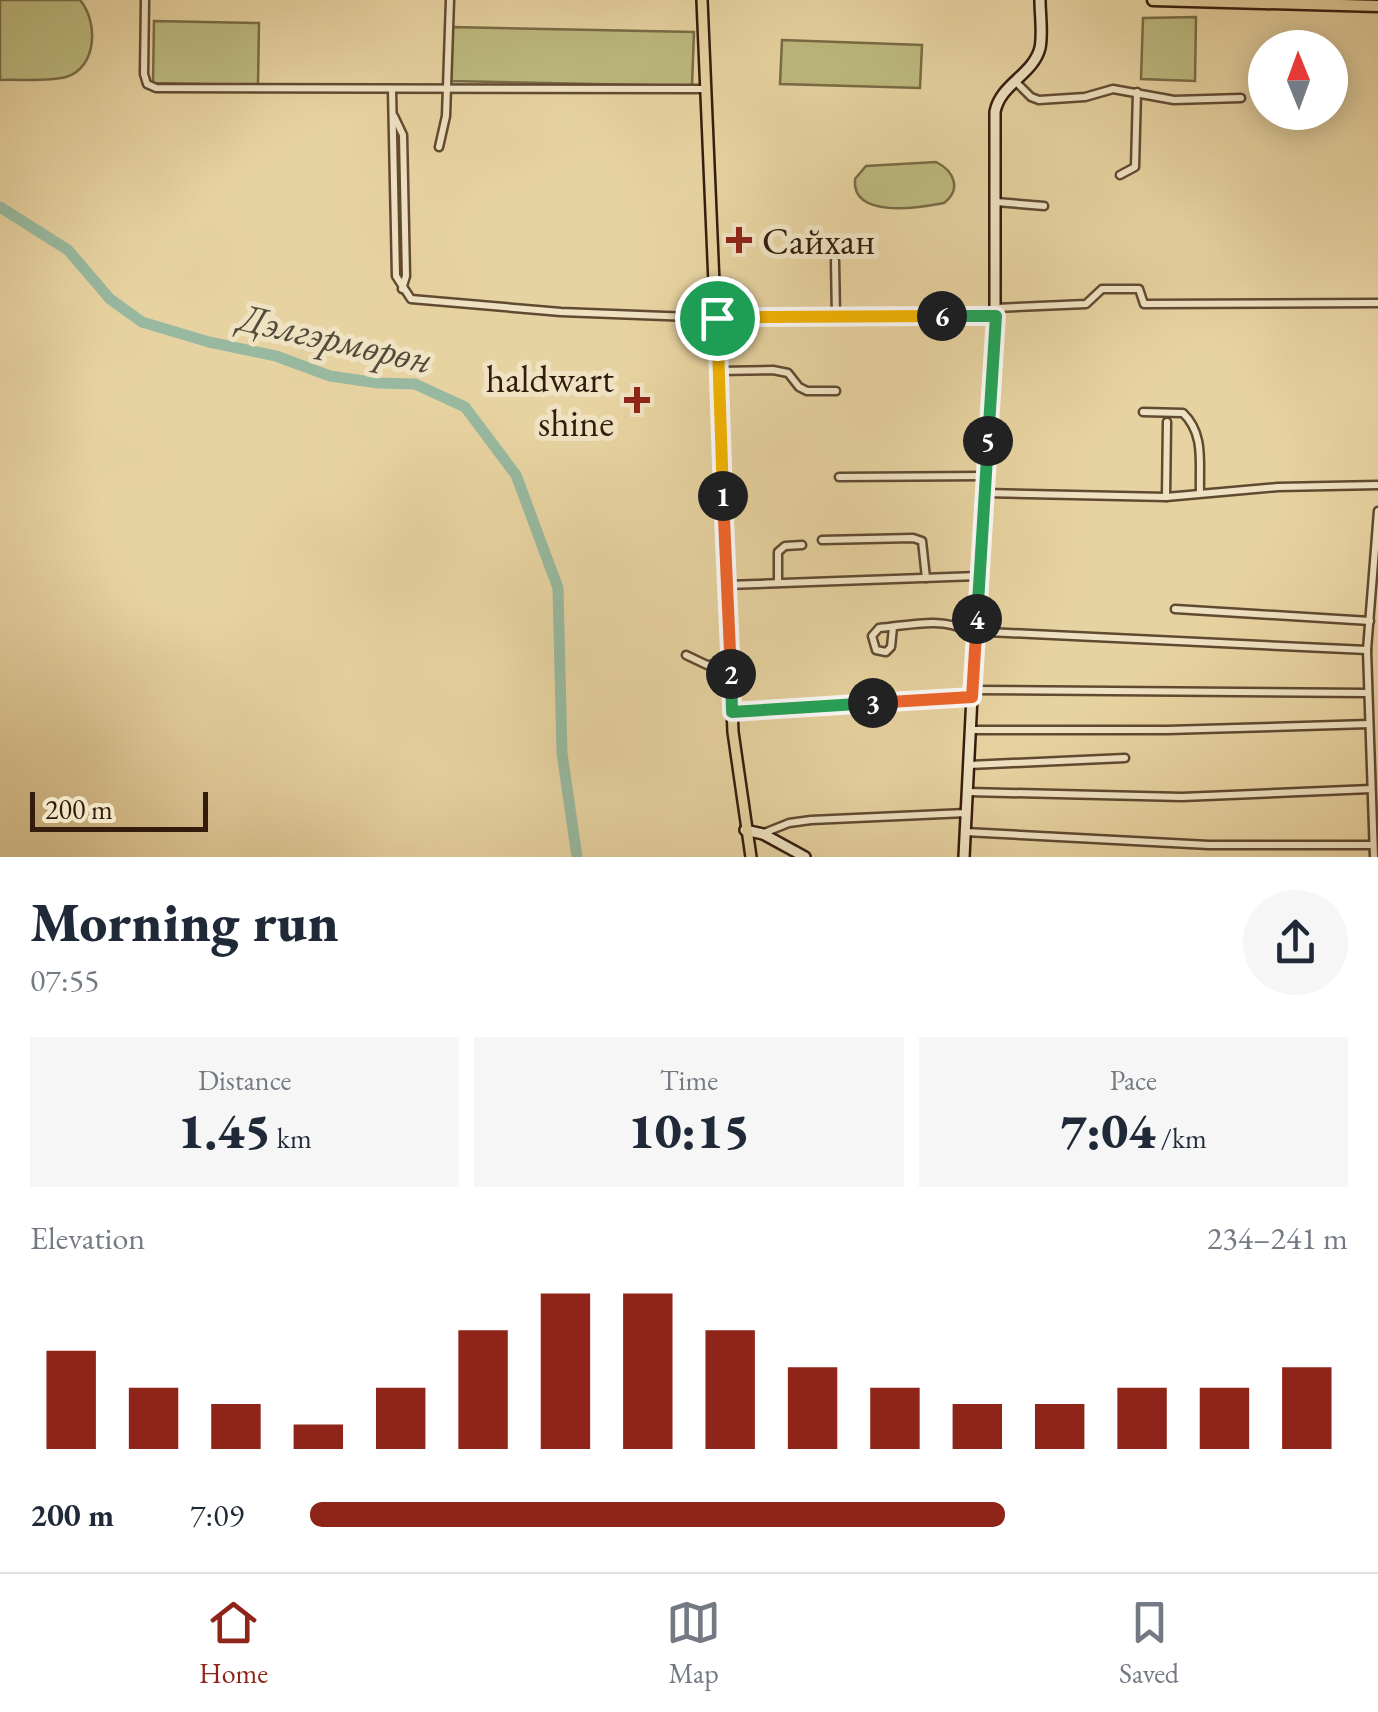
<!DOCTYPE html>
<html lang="en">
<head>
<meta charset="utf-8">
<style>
  body { margin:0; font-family:"EB Garamond",serif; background:#f6f6f7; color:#1f2937; height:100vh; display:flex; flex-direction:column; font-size:38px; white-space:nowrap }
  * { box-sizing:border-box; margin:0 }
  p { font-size:32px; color:#747a83 }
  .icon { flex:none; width:55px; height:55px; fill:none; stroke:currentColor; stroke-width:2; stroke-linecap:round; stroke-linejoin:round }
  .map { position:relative; height:857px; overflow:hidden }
  .details { display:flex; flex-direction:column; background:#fff; flex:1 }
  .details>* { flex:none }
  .needle { width:65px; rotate:359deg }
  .controls { position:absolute; left:1248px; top:30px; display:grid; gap:20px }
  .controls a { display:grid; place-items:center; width:100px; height:100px; border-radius:50%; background:#fff; box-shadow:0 5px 25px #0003; font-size:50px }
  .scale { position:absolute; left:30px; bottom:25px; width:178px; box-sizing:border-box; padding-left:10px; border:5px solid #341c0d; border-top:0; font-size:28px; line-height:35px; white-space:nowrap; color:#341c0d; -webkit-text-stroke:8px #efe2c2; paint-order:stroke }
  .pin { position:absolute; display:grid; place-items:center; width:85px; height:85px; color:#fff; margin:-42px; border:5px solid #fff; border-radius:50%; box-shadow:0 2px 10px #0007 }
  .km { position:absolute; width:50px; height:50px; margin:-25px; border-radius:50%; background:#222; color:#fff; font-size:28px; line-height:50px; text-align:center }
  .round { display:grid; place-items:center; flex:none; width:105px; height:105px; border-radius:52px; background:#f6f6f7 }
  .head { display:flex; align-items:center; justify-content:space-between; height:170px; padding:0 30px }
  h1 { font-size:55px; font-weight:800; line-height:75px }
  .metrics { display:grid; grid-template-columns:repeat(3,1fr); gap:15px; height:170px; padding:10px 30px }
  .metrics div { display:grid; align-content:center; border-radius:0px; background:#f6f6f7; text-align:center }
  .metrics b { font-size:50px; font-weight:800 }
  .metrics small { font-size:28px; font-weight:400 }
  .metrics p { font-size:28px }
  .chart { height:280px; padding:20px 30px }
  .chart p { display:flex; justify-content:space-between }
  .chart svg { width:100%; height:180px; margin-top:10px; stroke:#8f2418; stroke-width:6 }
  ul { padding:0 30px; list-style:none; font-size:32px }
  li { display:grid; grid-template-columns:160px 120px 1fr; align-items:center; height:75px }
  li i { height:25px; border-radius:12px; background:#8f2418 }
  .menu { display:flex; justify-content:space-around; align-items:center; height:140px; border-top:2px solid #e0e1e3; background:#fff; font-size:28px; color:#747a83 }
  .menu a { display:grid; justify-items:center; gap:5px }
  .menu .on { color:#8f2418 }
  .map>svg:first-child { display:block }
  .green { fill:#bdba7f; stroke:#786b46; stroke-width:2.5 }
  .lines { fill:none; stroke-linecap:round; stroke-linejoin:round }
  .river { stroke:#98b9a0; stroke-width:11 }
  .minor-casing { stroke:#614a32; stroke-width:11 }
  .secondary-casing { stroke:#341c0d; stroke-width:14 }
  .primary-casing { stroke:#341c0d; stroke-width:14 }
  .trunk-casing { stroke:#341c0d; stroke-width:15 }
  .minor { stroke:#efe2c2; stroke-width:6 }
  .secondary { stroke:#efe2c2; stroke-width:9 }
  .primary { stroke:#e7d3a1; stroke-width:9 }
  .trunk { stroke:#e7d3a1; stroke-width:10 }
  .split-1-casing { stroke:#fff; stroke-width:20 }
  .split-2-casing { stroke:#fff; stroke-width:20 }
  .split-3-casing { stroke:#fff; stroke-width:20 }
  .split-4-casing { stroke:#fff; stroke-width:20 }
  .split-5-casing { stroke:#fff; stroke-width:20 }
  .split-6-casing { stroke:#fff; stroke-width:20 }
  .split-7-casing { stroke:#fff; stroke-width:20 }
  .split-8-casing { stroke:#fff; stroke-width:20 }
  .split-1 { stroke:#f5b400; stroke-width:12 }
  .split-2 { stroke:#f0652b; stroke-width:12 }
  .split-3 { stroke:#22a559; stroke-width:12 }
  .split-4 { stroke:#f0652b; stroke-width:12 }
  .split-5 { stroke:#22a559; stroke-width:12 }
  .split-6 { stroke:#22a559; stroke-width:12 }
  .split-7 { stroke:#f5b400; stroke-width:12 }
  .split-8 { stroke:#f5b400; stroke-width:12 }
  .poi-dot { fill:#8f2418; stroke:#efe2c2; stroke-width:4 }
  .labels { text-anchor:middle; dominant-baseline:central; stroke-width:10; stroke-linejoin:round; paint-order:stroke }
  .poi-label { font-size:38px; fill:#341c0d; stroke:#efe2c2; text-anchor:start }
  .water-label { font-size:40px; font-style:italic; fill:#524b39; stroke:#efe2c2 }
</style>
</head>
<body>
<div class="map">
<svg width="1378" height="857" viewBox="0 0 1378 857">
  <rect width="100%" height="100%" fill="#e7d3a1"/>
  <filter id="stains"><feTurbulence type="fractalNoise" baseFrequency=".002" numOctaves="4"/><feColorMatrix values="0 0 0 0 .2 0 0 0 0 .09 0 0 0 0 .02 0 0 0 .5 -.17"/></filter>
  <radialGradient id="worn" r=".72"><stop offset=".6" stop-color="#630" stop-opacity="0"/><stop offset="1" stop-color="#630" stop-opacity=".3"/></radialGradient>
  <g class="green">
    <path d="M 0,0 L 80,0 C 98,21 98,67 66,77 C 47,82 20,79 0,80 Z"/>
    <path d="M 1196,17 L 1195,81 L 1141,79 L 1143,18 Z"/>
    <path d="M 154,21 L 259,23 L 258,85 L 153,83 Z"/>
    <path d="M 452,27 L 694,32 L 692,86 L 450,81 Z"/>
    <path d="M 782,40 L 922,45 L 920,88 L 780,84 Z"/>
    <path d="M 936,162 C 954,171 962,189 944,203 C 918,208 851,219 855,179 L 866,166 Z"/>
  </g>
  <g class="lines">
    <path class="river" d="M 0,207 L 68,250 L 110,299 L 142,322 L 209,342 L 276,356 L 330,376 L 378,383 L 415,384 L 465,407 L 516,475 L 558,588 L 562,753 L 577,857"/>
    <g class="minor-casing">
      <g id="minor">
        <path d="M 145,0 L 144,74 L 147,84 L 156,88 L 705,89"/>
        <path d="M 1015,81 L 1031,97 L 1039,100 L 1085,97 L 1113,89 L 1174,100 L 1241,98"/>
        <path d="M 392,90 L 396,276 L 411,299 L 561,312 L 717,318 L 995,316"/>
        <path d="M 394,116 L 403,135 L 406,276 L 402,289"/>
        <path d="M 439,147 L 446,116 L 450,0"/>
        <path d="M 1120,175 L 1135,167 L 1137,92"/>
        <path d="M 996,202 L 1044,206"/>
        <path d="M 835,261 L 836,317"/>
        <path d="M 996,308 L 1086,304 L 1102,289 L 1139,289 L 1144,304 L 1378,303"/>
        <path d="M 718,371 L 773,370 L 788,373 L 799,387 L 807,391 L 836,391"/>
        <path d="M 1143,412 L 1183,413 C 1205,434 1199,463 1200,491"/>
        <path d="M 839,477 L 985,476"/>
        <path d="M 985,493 L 1166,497 L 1278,487 L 1378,485"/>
        <path d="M 1166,497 L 1167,422"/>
        <path d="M 822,540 L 913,538 L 922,541 L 926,578"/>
        <path d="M 778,583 L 778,552 L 785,546 L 802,545"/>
        <path d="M 727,585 L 978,576"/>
        <path d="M 1175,609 L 1370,621"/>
        <path d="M 893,627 L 891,647 L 886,652 L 876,650 L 872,636 L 879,628 C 906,626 942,616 967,631 L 1367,650"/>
        <path d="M 686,655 L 707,665 L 730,664"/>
        <path d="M 973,690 L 1368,693"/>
        <path d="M 732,712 L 972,697"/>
        <path d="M 971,730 L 1167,730 L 1369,724"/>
        <path d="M 969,765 L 1125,758"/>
        <path d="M 968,792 L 1182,797 L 1371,789"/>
        <path d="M 965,832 L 1209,845 L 1373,845"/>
        <path d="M 764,833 L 789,823 L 811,820 L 966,813"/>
        <path d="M 1374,857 L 1367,650 L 1378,511"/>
      </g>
    </g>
    <g class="secondary-casing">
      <g id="secondary">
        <path d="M 745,830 L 763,834 L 805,857"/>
        <path d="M 964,857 L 978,576 L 995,316 L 995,112 C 1000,84 1033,75 1040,48 C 1043,33 1040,15 1040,0"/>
      </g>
    </g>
    <g class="primary-casing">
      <path id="primary" d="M 702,0 L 733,732 L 751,857"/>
    </g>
    <g class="trunk-casing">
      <path id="trunk" d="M 1153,0 L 1378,6"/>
    </g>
    <use href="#minor" class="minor"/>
    <use href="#secondary" class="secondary"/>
    <use href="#primary" class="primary"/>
    <use href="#trunk" class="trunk"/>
  </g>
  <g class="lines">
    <g class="split-1-casing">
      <path id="split-1" d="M 717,318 L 723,496"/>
    </g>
    <g class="split-2-casing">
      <path id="split-2" d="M 723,496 L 731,674"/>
    </g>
    <g class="split-3-casing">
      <path id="split-3" d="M 731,674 L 732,712 L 873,703"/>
    </g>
    <g class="split-4-casing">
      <path id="split-4" d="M 873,703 L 972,697 L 977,619"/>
    </g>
    <g class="split-5-casing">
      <path id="split-5" d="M 977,619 L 988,441"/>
    </g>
    <g class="split-6-casing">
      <path id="split-6" d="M 942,316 L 996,316 L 988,441"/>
    </g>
    <g class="split-7-casing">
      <path id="split-7" d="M 764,317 L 942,316"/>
    </g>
    <g class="split-8-casing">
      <path id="split-8" d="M 717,318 L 764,317"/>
    </g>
    <use href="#split-1" class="split-1"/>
    <use href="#split-2" class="split-2"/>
    <use href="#split-3" class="split-3"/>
    <use href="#split-4" class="split-4"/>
    <use href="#split-5" class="split-5"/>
    <use href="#split-6" class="split-6"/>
    <use href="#split-7" class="split-7"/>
    <use href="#split-8" class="split-8"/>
  </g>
  <g class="poi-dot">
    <path d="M734 225h10v10h10v10h-10v10h-10v-10h-10v-10h10z"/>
    <path d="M632 385h10v10h10v10h-10v10h-10v-10h-10v-10h10z"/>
  </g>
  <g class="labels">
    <g class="poi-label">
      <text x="762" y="240">Сайхан</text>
      <text x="614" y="378" text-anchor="end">haldwart<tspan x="614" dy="44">shine</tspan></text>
    </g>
    <g class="water-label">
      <text transform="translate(336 338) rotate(13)">Дэлгэрмөрөн</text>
    </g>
  </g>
  <rect width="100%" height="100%" filter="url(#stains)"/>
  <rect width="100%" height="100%" fill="url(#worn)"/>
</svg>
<div class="controls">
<a><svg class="needle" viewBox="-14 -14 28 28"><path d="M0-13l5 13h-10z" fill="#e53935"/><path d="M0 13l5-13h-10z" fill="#747a83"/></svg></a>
</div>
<div class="scale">200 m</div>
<div class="pin" style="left:717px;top:318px;background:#1e9e55"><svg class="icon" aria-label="arrive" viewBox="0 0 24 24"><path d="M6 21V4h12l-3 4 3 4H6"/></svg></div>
<b class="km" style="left:723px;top:496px">1</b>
<b class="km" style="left:731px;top:674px">2</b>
<b class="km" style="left:873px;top:703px">3</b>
<b class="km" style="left:977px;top:619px">4</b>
<b class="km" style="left:988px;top:441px">5</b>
<b class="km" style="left:942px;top:316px">6</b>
</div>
<section class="details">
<div class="head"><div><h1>Morning run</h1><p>07:55</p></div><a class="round"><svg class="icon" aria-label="share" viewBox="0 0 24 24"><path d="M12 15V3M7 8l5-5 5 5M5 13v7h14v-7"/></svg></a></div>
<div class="metrics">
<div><p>Distance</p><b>1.45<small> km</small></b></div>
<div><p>Time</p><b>10:15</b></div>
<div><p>Pace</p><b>7:04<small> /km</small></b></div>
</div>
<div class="chart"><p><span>Elevation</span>234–241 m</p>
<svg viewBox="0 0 160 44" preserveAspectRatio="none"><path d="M5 44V20M15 44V29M25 44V33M35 44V38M45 44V29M55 44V15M65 44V6M75 44V6M85 44V15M95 44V24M105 44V29M115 44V33M125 44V33M135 44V29M145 44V29M155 44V24"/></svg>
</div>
<ul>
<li><b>200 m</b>7:09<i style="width:67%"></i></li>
</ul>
</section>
<nav class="menu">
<a class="on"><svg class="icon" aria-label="home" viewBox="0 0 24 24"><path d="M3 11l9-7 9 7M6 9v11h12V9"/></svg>Home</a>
<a><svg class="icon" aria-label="map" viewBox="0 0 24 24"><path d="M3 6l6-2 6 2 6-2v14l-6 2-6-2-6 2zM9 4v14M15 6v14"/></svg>Map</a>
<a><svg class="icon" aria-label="saved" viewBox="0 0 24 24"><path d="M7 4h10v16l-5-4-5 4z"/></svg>Saved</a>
</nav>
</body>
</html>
